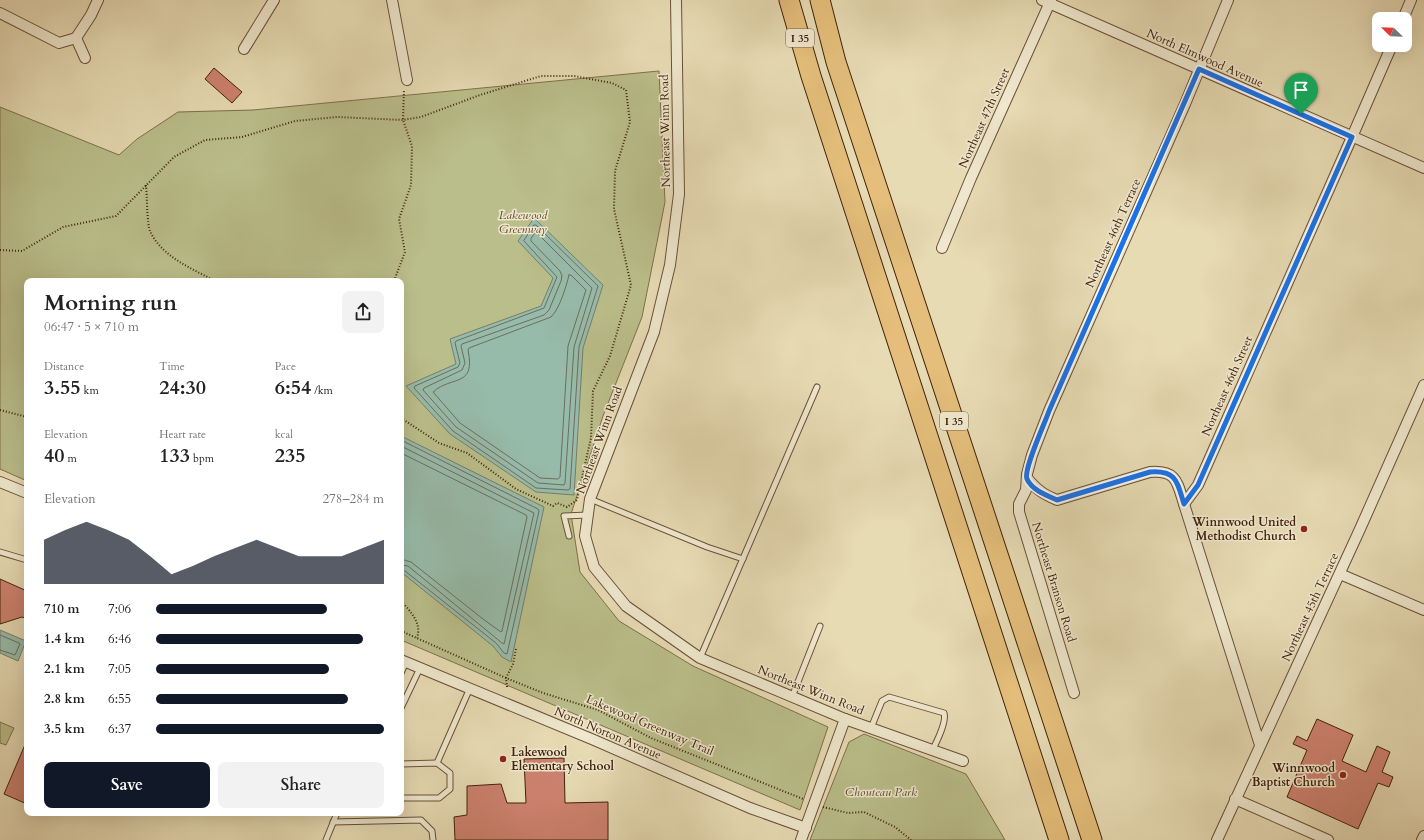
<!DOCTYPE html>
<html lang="en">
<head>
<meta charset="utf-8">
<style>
  body { margin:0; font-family:Cardo,serif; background:#f2f2f2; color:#222; height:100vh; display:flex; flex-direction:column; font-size:15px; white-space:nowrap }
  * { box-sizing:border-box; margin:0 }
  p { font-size:13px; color:#767676 }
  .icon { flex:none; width:22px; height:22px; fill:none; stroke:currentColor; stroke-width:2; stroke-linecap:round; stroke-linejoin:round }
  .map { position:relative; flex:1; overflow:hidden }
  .panel { position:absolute; left:24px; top:278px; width:380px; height:538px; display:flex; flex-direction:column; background:#fff; border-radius:8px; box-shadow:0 4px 16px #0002 }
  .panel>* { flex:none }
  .needle { width:26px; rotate:293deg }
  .buttons { position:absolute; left:1372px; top:12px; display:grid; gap:8px }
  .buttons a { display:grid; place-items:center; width:40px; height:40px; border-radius:8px; background:#fff; box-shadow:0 4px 16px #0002; font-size:20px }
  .pin { position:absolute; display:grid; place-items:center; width:34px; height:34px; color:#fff; margin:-41px -17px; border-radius:50% 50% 50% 0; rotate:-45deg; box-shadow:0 0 4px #0007 }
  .pin .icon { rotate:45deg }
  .round { display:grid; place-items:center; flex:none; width:42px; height:42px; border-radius:8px; background:#f2f2f2 }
  .head { display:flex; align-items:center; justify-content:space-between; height:68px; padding:0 20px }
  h1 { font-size:22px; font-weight:700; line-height:30px }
  .stats { display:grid; grid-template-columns:repeat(3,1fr); gap:6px; height:68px; padding:4px 20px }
  .stats div { display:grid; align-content:center }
  .stats b { font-size:20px; font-weight:700 }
  .stats small { font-size:11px; font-weight:400 }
  .stats p { font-size:11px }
  .chart { height:112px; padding:8px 20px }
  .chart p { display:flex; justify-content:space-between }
  .chart svg { width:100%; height:72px; margin-top:4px; fill:#111827; opacity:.7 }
  .action { display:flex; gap:8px; margin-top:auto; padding:8px 20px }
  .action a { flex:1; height:46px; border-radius:8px; background:#111827; color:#fff; font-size:16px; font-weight:700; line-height:46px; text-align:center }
  .action a+a { background:#f2f2f2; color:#222 }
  ul { padding:0 20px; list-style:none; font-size:13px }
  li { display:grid; grid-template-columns:64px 48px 1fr; align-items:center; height:30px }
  li i { height:10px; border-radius:5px; background:#111827 }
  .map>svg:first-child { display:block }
  .green { fill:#babe8a; stroke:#7e704c }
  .water { fill:#97bbaa; stroke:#757e6b }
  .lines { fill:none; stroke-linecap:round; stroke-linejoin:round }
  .shore { stroke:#6c6e5c; stroke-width:1 }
  .building { fill:#cd8270; stroke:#42220d }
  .lane-casing { stroke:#6b5037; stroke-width:7 }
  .street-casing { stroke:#6b5037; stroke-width:12 }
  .highway-casing { stroke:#42220d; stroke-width:21 }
  .path { stroke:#42220d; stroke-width:2; stroke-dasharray:1 2; stroke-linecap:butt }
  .lane { stroke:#efe8ce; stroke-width:5 }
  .street { stroke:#efe8ce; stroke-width:10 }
  .highway { stroke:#e4be7a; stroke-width:19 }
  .route-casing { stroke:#fff; stroke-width:8 }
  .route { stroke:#1a73e8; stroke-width:5 }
  .poi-dot { fill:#8f2418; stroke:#efe8ce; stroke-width:1.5 }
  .labels { text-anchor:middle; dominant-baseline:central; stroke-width:3; stroke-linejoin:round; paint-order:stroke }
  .shield { fill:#efe8ce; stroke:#765d47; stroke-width:1 }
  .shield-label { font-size:11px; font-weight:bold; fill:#42220d }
  .street-label { font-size:12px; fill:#42220d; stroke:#efe8ce }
  .park-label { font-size:12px; font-style:italic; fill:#60492c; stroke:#efe8ce }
  .poi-label { font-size:12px; font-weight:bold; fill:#42220d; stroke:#efe8ce; text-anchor:end }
</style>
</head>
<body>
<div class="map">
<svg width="1424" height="840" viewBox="0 0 1424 840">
  <rect width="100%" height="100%" fill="#e7dbb4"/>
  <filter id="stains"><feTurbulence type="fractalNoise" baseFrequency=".005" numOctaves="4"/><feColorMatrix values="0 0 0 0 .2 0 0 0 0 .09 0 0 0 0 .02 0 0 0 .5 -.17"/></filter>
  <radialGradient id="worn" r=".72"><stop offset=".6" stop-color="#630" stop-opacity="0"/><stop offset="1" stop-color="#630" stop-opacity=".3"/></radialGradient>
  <g class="green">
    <path d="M 659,71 L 665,202 L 642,317 L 603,416 L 571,514 L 580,572 L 619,621 L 693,666 L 828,727 L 800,810 L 401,640 L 401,281 L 27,281 L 27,481 L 0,469 L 0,107 L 119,155 L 137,139 L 178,112 L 253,110 Z"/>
    <path d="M 0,722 L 14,728 L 6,745 L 0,743 Z"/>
    <path d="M 864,734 L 966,774 L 1005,840 L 810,840 L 849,742 Z"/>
  </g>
  <g class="water">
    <path d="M 534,218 L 603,285 L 583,348 L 574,495 L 536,492 L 450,434 L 406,386 L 456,364 L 450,339 L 541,306 L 553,278 L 518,241 Z"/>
    <path d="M 401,436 L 544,507 L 511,662 L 502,657 L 493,646 L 401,572 Z"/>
    <path d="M 0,630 L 26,641 L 18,661 L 0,653 Z"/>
  </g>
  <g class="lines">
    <g class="shore">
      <path d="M 534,225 L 536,225 L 598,286 L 579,347 L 570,489 L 568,490 L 536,488 L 453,431 L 414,388 L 415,386 L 458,367 L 460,363 L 455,343 L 456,341 L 544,308 L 557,277 L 524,241 Z"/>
      <path d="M 535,233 L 537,233 L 592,288 L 574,347 L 565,483 L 564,485 L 538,483 L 456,427 L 423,390 L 424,388 L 462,370 L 465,363 L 461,346 L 462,344 L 544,315 L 549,310 L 561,281 L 562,276 L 560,271 L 531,241 L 531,239 Z"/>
      <path d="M 569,275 L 571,275 L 586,290 L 568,346 L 560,477 L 558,479 L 540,478 L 460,423 L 433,392 C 452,375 476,388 468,350 L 469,348 L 551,317 C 560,308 566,287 569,275 Z"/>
      <path d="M 401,440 L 538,509 L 539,511 L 507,654 L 504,653 L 496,643 L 405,571 L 401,570"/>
      <path d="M 401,446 L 532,512 L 534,513 L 504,644 L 502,643 L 408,566 L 401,565"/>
      <path d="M 401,453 L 526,515 L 527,517 L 502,631 L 501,632 L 483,619 L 411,562 L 401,559"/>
      <path d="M 0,635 L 19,643 L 20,644 L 15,655 L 0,650"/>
    </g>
  </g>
  <g class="building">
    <path d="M 214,68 L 242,92 L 232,103 L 205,79 Z"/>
    <path d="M 0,579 L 27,591 L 27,619 L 22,617 L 0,624 Z"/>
    <path d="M 1317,719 L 1353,735 L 1342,761 L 1366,772 L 1377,746 L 1390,752 L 1382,772 L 1393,777 L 1389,787 L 1378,783 L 1358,829 L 1287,797 L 1307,750 L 1293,744 L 1297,736 L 1307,741 Z"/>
    <path d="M 27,740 L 27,804 L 4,794 Z"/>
    <path d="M 564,758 L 565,803 L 608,802 L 608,840 L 455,840 L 454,817 L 467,815 L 467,786 L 501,784 L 507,803 L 526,803 L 524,759 Z"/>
  </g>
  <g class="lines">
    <g class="lane-casing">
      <g id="lane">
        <path d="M 590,499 L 707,547 L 743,559"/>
        <path d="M 569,536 L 564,516 L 588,515"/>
        <path d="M 0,552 L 27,560"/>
        <path d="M 700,658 L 817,387"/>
        <path d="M 401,673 L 406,662"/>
        <path d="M 792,697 L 820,626"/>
        <path d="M 401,708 L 420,668"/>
        <path d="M 871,728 L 882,701 L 889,697 L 944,713 C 947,722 937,741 933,749"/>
        <path d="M 437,763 L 470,688"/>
        <path d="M 401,764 L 437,763 L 450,773 L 450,789 L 439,798 L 401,798"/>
        <path d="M 333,822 L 421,820 L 432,831 L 433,840"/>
        <path d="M 326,840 L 337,813"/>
      </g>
    </g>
    <g class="street-casing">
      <g id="street">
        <path d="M 392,0 L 407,80"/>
        <path d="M 676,0 L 679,194 L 670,265 L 654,332 L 590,499 L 585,536 L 594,567 L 626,606 L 700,658 L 845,719 L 963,761"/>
        <path d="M 1042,0 L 1424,168"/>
        <path d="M 0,13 L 59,43 L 76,38"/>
        <path d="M 1403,19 L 1411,0"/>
        <path d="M 76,38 L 91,15 L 98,0"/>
        <path d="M 76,38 L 85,58"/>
        <path d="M 244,49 L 274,0"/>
        <path d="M 942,248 L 971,178 L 1051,0"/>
        <path d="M 1027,478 C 1037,490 1043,494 1057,500 L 1150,472 C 1177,470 1177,482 1184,504 L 1260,745"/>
        <path d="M 0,482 L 27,493"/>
        <path d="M 1184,504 L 1198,485 L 1352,137 L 1392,45"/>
        <path d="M 1340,574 L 1424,610"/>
        <path d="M 401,660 L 594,740 L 750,808 L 806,828"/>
        <path d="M 1074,693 L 1019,512 L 1019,504 L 1026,490 L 1027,474 L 1032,455 L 1049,411 L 1185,104 L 1228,0"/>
        <path d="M 1235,799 L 1328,840"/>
        <path d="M 801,840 L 845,719"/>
        <path d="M 1217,840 L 1360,529 L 1424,385"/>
        <path d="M 1422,840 L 1424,836"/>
      </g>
    </g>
    <g class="highway-casing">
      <g id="highway">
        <path d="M 789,0 L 811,76 L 1059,840"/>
        <path d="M 820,0 L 836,62 L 1092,840"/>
      </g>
    </g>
    <g class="path">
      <path d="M 146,185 C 147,194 147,225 150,231 C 162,257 191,268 215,281"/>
      <path d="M 0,250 L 22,251 L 63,227 L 116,216 L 174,157 L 205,140 L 242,137 L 295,121 L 337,117 L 403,120 L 421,117 L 480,95 L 541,76 L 574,76 L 612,83 L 626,90 L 630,122 L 615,171 L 614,209 L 631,285 L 610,356 L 593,391 L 591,438 L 577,500 L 567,507 L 557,503 L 553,506 L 516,489 L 467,453 L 439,443 L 401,418"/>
      <path d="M 394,281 L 405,252 L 399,219 L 411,185 L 412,146 L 403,120 L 404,90"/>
      <path d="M 0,410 L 27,417"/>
      <path d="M 401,601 C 411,612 422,623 417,638"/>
      <path d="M 401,631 L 506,678 L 543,693 L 598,710 L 651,738 L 803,799"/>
      <path d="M 507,687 L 506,678 L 513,664 L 516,649"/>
      <path d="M 823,807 L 848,813 L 864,812 L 895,827 L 911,840"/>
    </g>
    <use href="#lane" class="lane"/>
    <use href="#street" class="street"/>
    <use href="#highway" class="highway"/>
  </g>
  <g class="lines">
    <g class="route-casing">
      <path id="route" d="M 1199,69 L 1352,137 L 1198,485 L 1184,504 C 1177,482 1177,470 1150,472 L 1057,500 C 1046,495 1032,490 1027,479 C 1023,470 1045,423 1049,411 Z"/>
    </g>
    <use href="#route" class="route"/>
  </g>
  <g class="poi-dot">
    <circle cx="1304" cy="529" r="4"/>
    <circle cx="503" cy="759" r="4"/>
    <circle cx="1343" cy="775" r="4"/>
  </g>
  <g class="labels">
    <g class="shield">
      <rect x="786" y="29" width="28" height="18" rx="3"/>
      <rect x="940" y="412" width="28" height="18" rx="3"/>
    </g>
    <g class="shield-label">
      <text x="800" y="38">I 35</text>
      <text x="954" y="421">I 35</text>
    </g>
    <g class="street-label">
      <text transform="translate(1205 58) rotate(24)">North Elmwood Avenue</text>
      <text transform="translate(984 118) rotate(-66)">Northeast 47th Street</text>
      <text transform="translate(665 131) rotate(-91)">Northeast Winn Road</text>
      <text transform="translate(1113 233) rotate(-66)">Northeast 46th Terrace</text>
      <text transform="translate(1227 386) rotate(-66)">Northeast 46th Street</text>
      <text transform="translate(599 440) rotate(-70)">Northeast Winn Road</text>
      <text transform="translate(1054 582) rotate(73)">Northeast Branson Road</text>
      <text transform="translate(1310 607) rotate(-65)">Northeast 45th Terrace</text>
      <text transform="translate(811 690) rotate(22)">Northeast Winn Road</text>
      <text transform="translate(650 725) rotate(23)">Lakewood Greenway Trail</text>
      <text transform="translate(608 733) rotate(23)">North Norton Avenue</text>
    </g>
    <g class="park-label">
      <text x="523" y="215">Lakewood<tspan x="523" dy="14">Greenway</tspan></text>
      <text x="881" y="792">Chouteau Park</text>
    </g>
    <g class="poi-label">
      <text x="1296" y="522">Winnwood United<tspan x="1296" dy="14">Methodist Church</tspan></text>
      <text x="511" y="752" text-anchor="start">Lakewood<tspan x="511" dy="14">Elementary School</tspan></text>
      <text x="1335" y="768">Winnwood<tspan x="1335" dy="14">Baptist Church</tspan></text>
    </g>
  </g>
  <rect width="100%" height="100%" filter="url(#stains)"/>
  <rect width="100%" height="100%" fill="url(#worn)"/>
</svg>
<div class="buttons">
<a><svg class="needle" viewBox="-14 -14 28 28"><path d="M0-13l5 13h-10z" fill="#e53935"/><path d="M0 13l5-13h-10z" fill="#767676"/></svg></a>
</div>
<div class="pin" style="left:1301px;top:114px;background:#1e9e55"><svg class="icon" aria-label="arrive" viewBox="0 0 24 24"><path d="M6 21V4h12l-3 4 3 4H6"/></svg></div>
<section class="panel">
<div class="head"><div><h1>Morning run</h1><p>06:47 · 5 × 710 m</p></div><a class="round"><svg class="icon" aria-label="share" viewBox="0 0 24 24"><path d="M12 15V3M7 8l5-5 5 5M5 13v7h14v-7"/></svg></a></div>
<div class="stats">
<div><p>Distance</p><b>3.55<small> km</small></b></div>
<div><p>Time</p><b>24:30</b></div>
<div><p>Pace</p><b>6:54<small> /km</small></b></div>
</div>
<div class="stats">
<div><p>Elevation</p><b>40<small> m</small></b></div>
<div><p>Heart rate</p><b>133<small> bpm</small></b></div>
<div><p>kcal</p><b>235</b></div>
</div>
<div class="chart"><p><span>Elevation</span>278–284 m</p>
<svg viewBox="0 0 160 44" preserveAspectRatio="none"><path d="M0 44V17L10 11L20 6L30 11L40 17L50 27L60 38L70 33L80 27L90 22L100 17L110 22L120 27L130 27L140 27L150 22L160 17V44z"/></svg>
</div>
<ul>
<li><b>710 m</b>7:06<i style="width:75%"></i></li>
<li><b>1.4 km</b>6:46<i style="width:91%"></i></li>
<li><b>2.1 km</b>7:05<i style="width:76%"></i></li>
<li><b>2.8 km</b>6:55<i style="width:84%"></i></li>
<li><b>3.5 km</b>6:37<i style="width:100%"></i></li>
</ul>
<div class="action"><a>Save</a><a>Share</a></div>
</section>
</div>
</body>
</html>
